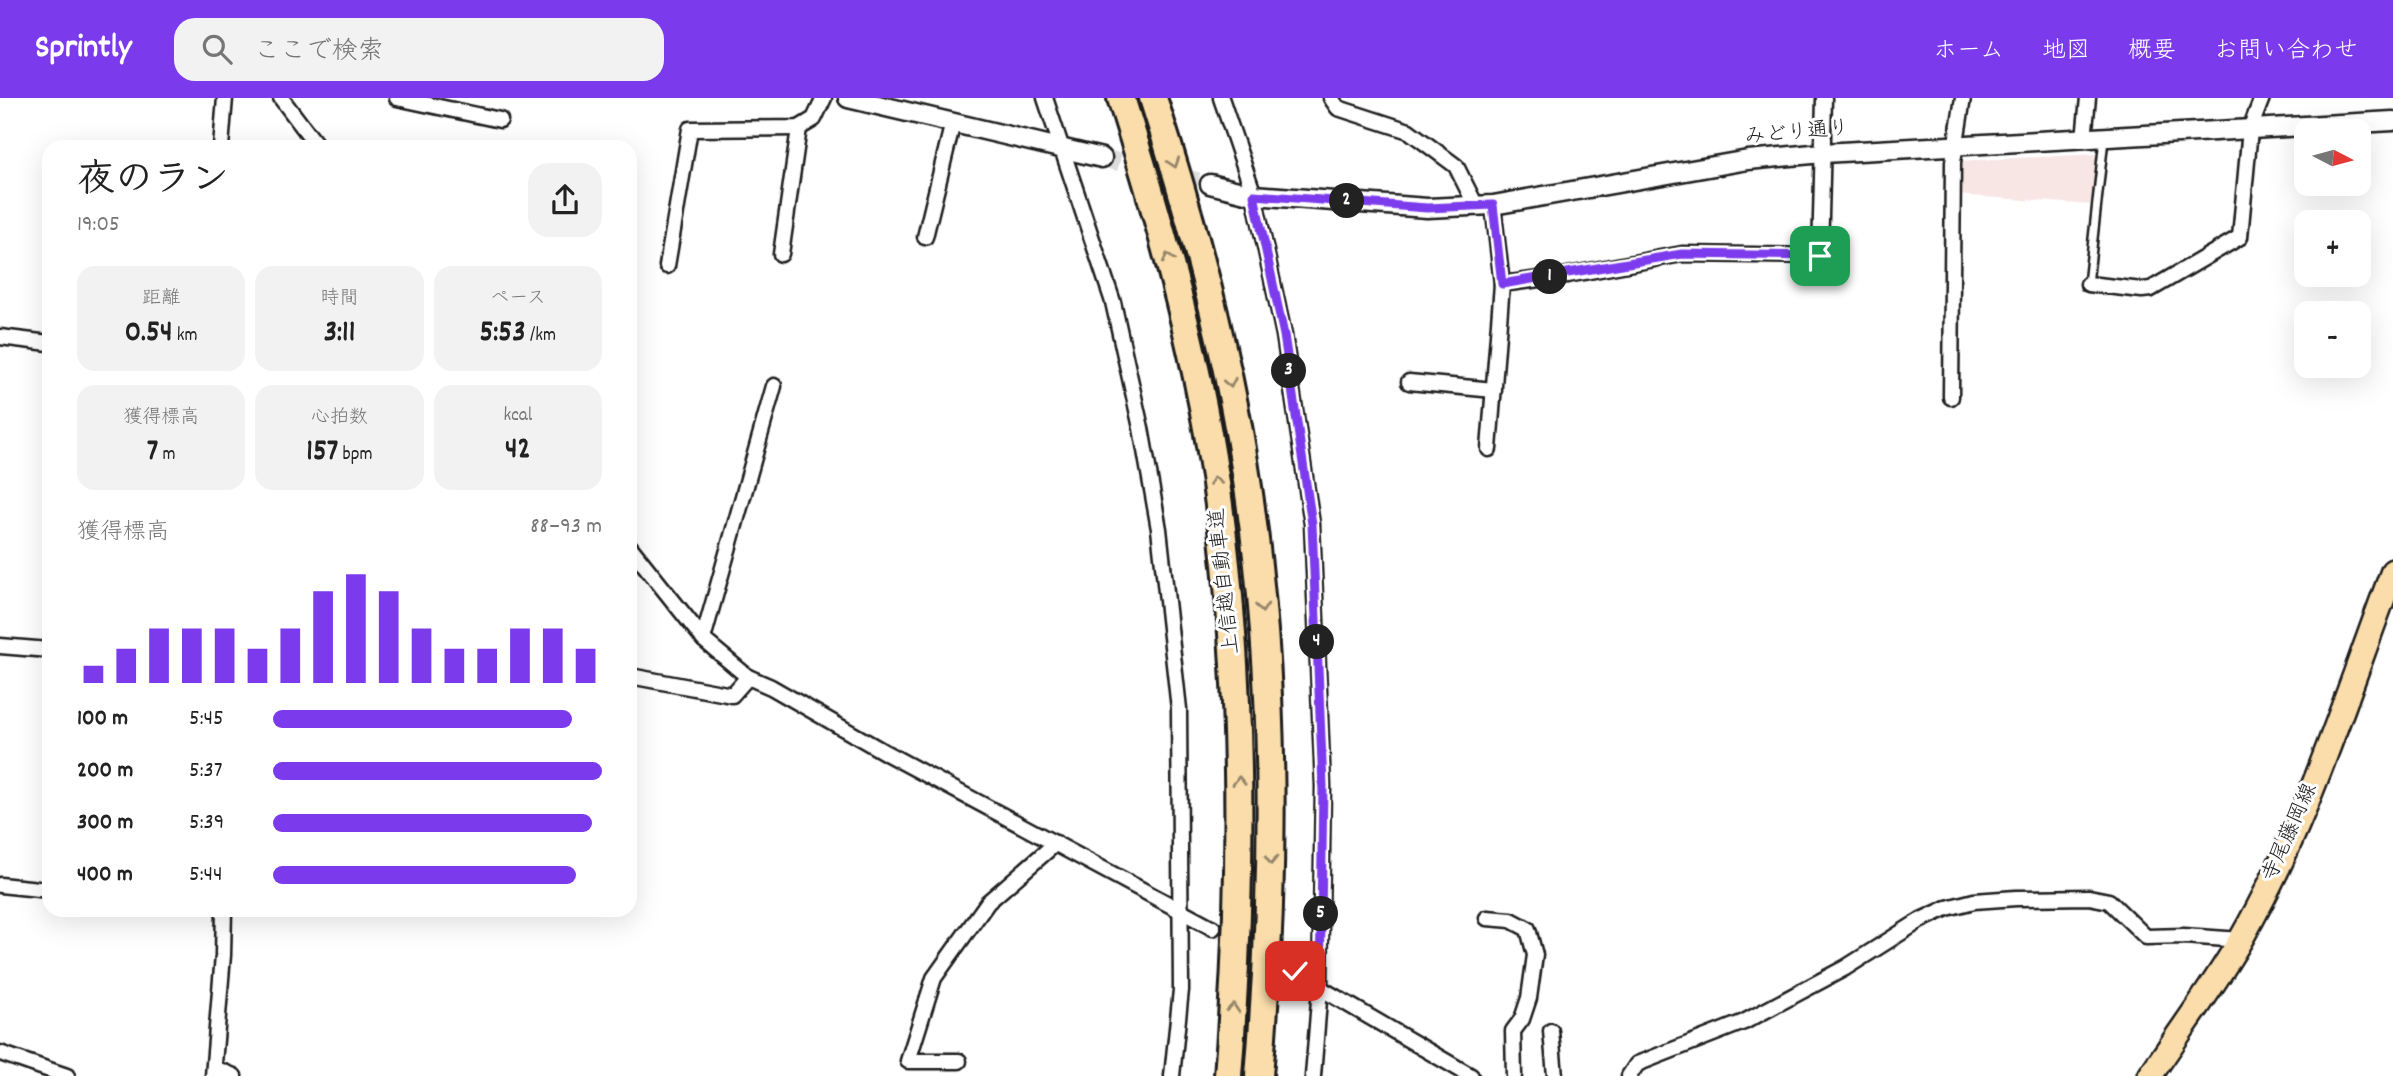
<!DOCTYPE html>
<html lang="ja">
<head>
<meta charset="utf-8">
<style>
  body { margin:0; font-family:Dekko,"Klee One",sans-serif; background:#f2f2f2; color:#222; height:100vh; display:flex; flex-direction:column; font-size:26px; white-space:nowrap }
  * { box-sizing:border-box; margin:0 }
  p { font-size:23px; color:#767676 }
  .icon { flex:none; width:38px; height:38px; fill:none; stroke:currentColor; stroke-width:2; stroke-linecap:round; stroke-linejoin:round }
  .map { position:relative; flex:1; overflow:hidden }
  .panel { position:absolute; left:42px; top:42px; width:595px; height:777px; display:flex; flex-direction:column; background:#fff; border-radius:21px; box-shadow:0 7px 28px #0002 }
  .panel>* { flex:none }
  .needle { width:46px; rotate:96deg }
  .controls { position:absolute; left:2294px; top:21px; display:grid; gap:14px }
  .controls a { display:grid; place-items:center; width:77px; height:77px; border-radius:14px; background:#fff; box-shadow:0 7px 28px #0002; font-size:35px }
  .pin { position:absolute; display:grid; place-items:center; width:60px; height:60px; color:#fff; margin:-30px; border-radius:14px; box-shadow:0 4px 10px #0006 }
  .km { position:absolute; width:35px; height:35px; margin:-18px; border-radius:50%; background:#222; color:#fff; font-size:19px; line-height:35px; text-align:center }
  .round { display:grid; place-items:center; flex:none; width:74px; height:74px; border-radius:21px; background:#f2f2f2 }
  .head { display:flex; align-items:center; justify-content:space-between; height:119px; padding:0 35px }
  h1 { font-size:38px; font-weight:700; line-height:52px }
  .metrics { display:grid; grid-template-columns:repeat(3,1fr); gap:10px; height:119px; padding:7px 35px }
  .metrics div { display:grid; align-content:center; border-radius:18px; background:#f2f2f2; text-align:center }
  .metrics b { font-size:30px; font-weight:700 }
  .metrics small { font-size:19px; font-weight:400 }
  .metrics p { font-size:19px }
  .chart { height:196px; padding:14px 35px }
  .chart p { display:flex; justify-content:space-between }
  .chart svg { width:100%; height:126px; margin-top:7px; stroke:#7c3aed; stroke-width:6 }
  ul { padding:0 35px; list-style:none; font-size:23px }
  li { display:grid; grid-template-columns:112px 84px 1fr; align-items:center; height:52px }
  li i { height:18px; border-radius:9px; background:#7c3aed }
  header { display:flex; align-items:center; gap:42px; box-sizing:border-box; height:98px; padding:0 35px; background:#7c3aed; color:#fff }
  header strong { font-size:33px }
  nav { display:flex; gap:38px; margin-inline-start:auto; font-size:24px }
  .search { width:490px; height:63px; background:#f2f2f2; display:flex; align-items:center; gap:18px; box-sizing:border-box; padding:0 24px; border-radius:21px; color:#767676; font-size:26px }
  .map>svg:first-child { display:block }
  .built { fill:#f8e6e5 }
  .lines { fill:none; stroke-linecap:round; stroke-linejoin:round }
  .minor-tunnel { stroke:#ddd; stroke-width:14; stroke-dasharray:14 7; stroke-linecap:butt }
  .tertiary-tunnel { stroke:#ddd; stroke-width:18; stroke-dasharray:18 9; stroke-linecap:butt }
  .service-casing { stroke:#1c1c1c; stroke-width:12 }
  .minor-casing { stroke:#1c1c1c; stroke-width:19 }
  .tertiary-casing { stroke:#1c1c1c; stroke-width:23 }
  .primary-casing { stroke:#1c1c1c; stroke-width:28 }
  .motorway-casing { stroke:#1c1c1c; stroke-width:32 }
  .service { stroke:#fff; stroke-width:7 }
  .minor { stroke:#fff; stroke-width:14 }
  .tertiary { stroke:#fff; stroke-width:18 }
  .primary { stroke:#faddab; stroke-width:23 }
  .motorway { stroke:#faddab; stroke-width:26 }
  .oneway { stroke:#96866b }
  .route-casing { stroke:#fff; stroke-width:14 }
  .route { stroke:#7c3aed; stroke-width:9 }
  .labels { text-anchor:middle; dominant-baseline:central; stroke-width:6; stroke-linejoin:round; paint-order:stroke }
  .street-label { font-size:21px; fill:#1c1c1c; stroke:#fff }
</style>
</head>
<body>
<header>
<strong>Sprintly</strong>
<div class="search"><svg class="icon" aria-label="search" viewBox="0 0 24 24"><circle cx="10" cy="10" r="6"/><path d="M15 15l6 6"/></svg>ここで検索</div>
<nav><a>ホーム</a><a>地図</a><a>概要</a><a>お問い合わせ</a></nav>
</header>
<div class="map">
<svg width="2393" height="978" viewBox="0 0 2393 978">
  <rect width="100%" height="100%" fill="#fff"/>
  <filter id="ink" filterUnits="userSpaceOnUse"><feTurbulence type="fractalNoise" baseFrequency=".0143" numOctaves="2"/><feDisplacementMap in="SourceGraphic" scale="14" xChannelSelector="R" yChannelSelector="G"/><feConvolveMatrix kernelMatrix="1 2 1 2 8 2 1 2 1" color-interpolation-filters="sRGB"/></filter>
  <g filter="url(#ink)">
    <path class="built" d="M 2098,56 L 2093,107 L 1956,97 L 1958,63 Z"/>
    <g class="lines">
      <path class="minor-tunnel" d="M 1213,830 L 1295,873"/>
      <path class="tertiary-tunnel" d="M 1102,60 L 1210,86"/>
      <g class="service-casing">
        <path id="service" d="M 2088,186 L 2104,41"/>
      </g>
      <g class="minor-casing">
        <g id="minor">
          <path d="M 281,0 L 318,49"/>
          <path d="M 397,0 L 500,22"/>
          <path d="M 1045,0 L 1113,204 L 1141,330 L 1159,431 L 1179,611 L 1181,892 L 1172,978"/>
          <path d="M 1221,0 L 1254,97 L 1284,237 L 1312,426 L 1323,688 L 1320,890 L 1313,978"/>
          <path d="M 1331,0 L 1338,10 L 1409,33 L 1456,68 L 1476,108"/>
          <path d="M 2084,41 L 2088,0"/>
          <path d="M 221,49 L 225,0"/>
          <path d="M 1493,107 L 1502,186 L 1562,178 L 1682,156 L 1820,158 L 1824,0"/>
          <path d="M 925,139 L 953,24"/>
          <path d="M 781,156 L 799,30"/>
          <path d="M 667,168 L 690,31 L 799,30 L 814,21 L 824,0"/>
          <path d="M 2088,186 L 2142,192 L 2151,191 L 2240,139 L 2250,31 L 2262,0"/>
          <path d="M 0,239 L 49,245"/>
          <path d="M 1409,284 L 1494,292"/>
          <path d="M 1951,299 L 1953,64 L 1963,0"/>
          <path d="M 1489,351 L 1502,186"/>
          <path d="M 630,449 L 705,543 L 748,579 L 771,589 L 886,655 L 1213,830"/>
          <path d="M 703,541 L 774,288"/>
          <path d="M 0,548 L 49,552"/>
          <path d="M 630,578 L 732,597 L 748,579"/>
          <path d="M 0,787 L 49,792"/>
          <path d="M 1487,820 L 1511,822 L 1528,831 L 1535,857 L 1529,900 L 1522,921 L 1513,933 L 1514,978"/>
          <path d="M 1295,873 L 1320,890 L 1471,978"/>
          <path d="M 1551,933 L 1555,978"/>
          <path d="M 0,955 L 67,978"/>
          <path d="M 959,963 L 908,963 L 934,880 L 988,804 L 1056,745"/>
          <path d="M 214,970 L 234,978"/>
          <path d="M 213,978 L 223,857 L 224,812"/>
          <path d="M 1629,978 L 1637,966 L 1744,924 L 1845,870 L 1921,822 L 1947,810 L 1974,803 L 2016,800 L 2089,799 L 2109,803 L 2146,839 L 2184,838 L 2241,842"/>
        </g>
      </g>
      <g class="tertiary-casing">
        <g id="tertiary">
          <path d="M 848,0 L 1102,60"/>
          <path d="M 1210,86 L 1254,97 L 1427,110 L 1493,107 L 1748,62 L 1823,55 L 2393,23"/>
        </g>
      </g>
      <g class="primary-casing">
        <path id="primary" d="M 2150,978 C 2180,933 2214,888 2241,841 C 2307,726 2346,597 2393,473"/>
      </g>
      <g class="motorway-casing">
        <g id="motorway">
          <path d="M 1121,0 C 1163,133 1201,268 1219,407 C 1244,597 1243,787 1228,978"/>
          <path d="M 1153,0 C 1195,130 1230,261 1249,396 C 1277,589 1275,784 1259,978"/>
        </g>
      </g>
      <use href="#service" class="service"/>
      <use href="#minor" class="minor"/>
      <use href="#tertiary" class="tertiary"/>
      <use href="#primary" class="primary"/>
      <use href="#motorway" class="motorway"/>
    </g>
    <defs><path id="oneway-chevron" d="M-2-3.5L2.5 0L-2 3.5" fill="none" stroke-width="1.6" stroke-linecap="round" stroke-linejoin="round" transform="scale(1.75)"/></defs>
    <g class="oneway">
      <use href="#oneway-chevron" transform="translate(1174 65) rotate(72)"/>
      <use href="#oneway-chevron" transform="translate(1168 160) rotate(-105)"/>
      <use href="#oneway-chevron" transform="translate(1230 285) rotate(78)"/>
      <use href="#oneway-chevron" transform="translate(1215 383) rotate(-100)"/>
      <use href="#oneway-chevron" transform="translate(1262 510) rotate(85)"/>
      <use href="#oneway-chevron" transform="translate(1239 683) rotate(-91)"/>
      <use href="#oneway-chevron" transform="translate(1271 762) rotate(91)"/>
      <use href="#oneway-chevron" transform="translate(1233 910) rotate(-85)"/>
    </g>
  </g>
  <g class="lines" filter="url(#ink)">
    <g class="route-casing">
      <path id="route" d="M 1295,873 L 1320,890 L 1323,688 L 1312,426 L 1284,237 L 1254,97 L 1427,110 L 1493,107 L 1502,186 L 1682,156 L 1820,158"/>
    </g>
    <use href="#route" class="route"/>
  </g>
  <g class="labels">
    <g class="street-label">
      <text transform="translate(1797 36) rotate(-5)">みどり通り</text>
      <text transform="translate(1226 483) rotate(-96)">上信越自動車道</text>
      <text transform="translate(2291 735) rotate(-66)">寺尾藤岡線</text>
    </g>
  </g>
</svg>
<div class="controls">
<a><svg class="needle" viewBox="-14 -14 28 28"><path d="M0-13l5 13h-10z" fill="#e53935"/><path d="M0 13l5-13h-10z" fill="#767676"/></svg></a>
<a>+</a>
<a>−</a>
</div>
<div class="pin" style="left:1820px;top:158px;background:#1e9e55"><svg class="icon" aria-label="arrive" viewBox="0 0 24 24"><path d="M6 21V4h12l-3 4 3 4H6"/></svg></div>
<div class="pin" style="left:1295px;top:873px;background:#d93025"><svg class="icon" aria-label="check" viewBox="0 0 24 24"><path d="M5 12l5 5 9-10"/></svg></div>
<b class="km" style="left:1550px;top:179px">1</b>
<b class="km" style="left:1347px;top:103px">2</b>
<b class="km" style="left:1289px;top:273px">3</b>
<b class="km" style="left:1317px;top:544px">4</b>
<b class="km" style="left:1321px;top:816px">5</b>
<section class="panel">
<div class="head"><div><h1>夜のラン</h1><p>19:05</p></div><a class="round"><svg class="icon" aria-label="share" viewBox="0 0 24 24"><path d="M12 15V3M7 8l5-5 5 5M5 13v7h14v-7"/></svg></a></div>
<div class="metrics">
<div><p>距離</p><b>0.54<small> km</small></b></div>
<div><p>時間</p><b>3:11</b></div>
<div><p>ペース</p><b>5:53<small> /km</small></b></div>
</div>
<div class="metrics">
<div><p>獲得標高</p><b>7<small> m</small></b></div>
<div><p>心拍数</p><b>157<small> bpm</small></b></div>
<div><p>kcal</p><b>42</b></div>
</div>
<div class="chart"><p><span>獲得標高</span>88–93 m</p>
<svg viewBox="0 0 160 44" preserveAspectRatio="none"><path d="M5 44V38M15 44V32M25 44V25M35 44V25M45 44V25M55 44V32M65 44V25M75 44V12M85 44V6M95 44V12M105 44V25M115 44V32M125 44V32M135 44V25M145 44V25M155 44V32"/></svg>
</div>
<ul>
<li><b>100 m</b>5:45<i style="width:91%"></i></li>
<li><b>200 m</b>5:37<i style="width:100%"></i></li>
<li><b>300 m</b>5:39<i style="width:97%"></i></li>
<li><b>400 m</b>5:44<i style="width:92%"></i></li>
</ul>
</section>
</div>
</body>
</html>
